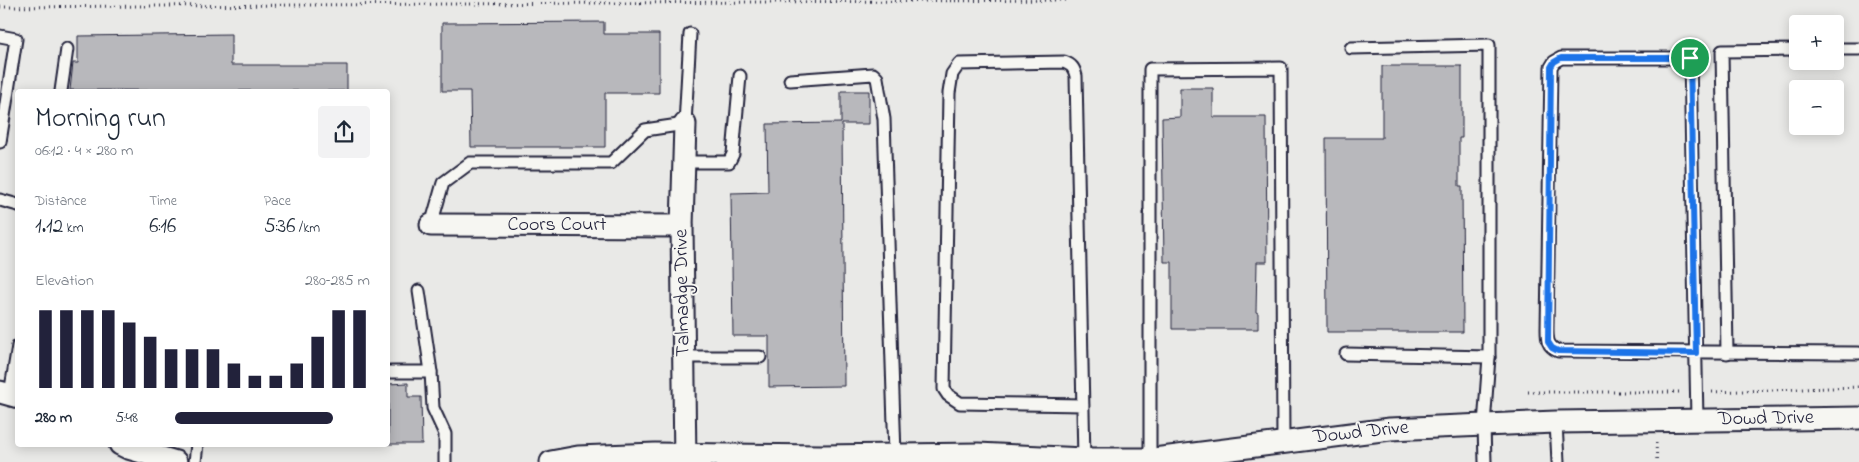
<!DOCTYPE html>
<html lang="en">
<head>
<meta charset="utf-8">
<style>
  body { margin:0; font-family:"Indie Flower",sans-serif; background:#f2f2f3; color:#1f2937; height:100vh; display:flex; flex-direction:column; font-size:19px; white-space:nowrap }
  * { box-sizing:border-box; margin:0 }
  p { font-size:16px; color:#747a83 }
  .icon { flex:none; width:28px; height:28px; fill:none; stroke:currentColor; stroke-width:2; stroke-linecap:round; stroke-linejoin:round }
  .map { position:relative; flex:1; overflow:hidden }
  .drawer { position:absolute; left:15px; top:89px; width:375px; height:358px; display:flex; flex-direction:column; background:#fff; border-radius:5px; box-shadow:0 2px 12px #0003 }
  .drawer>* { flex:none }
  .buttons { position:absolute; left:1789px; top:15px; display:grid; gap:10px }
  .buttons a { display:grid; place-items:center; width:55px; height:55px; border-radius:5px; background:#fff; box-shadow:0 2px 12px #0003; font-size:25px }
  .pin { position:absolute; display:grid; place-items:center; width:42px; height:42px; color:#fff; margin:-21px; border:2px solid #fff; border-radius:50%; box-shadow:0 1px 5px #0007 }
  .round { display:grid; place-items:center; flex:none; width:52px; height:52px; border-radius:5px; background:#f2f2f3 }
  .headline { display:flex; align-items:center; justify-content:space-between; height:85px; padding:0 20px }
  h1 { font-size:28px; font-weight:600; line-height:38px }
  .figures { display:grid; grid-template-columns:repeat(3,1fr); gap:8px; height:85px; padding:5px 20px }
  .figures div { display:grid; align-content:center }
  .figures b { font-size:21px; font-weight:600 }
  .figures small { font-size:14px; font-weight:400 }
  .figures p { font-size:14px }
  .chart { height:140px; padding:10px 20px }
  .chart p { display:flex; justify-content:space-between }
  .chart svg { width:100%; height:90px; margin-top:5px; stroke:#22223b; stroke-width:6 }
  ul { padding:0 20px; list-style:none; font-size:16px }
  li { display:grid; grid-template-columns:80px 60px 1fr; align-items:center; height:38px }
  li i { height:12px; border-radius:6px; background:#22223b }
  .map>svg:first-child { display:block }
  .building { fill:#b8b8bc; stroke:#22223b }
  .lines { fill:none; stroke-linecap:round; stroke-linejoin:round }
  .lane-casing { stroke:#22223b; stroke-width:15 }
  .street-casing { stroke:#22223b; stroke-width:25 }
  .path { stroke:#22223b; stroke-width:3; stroke-dasharray:1 4; stroke-linecap:butt }
  .lane { stroke:#f6f6f2; stroke-width:11 }
  .street { stroke:#f6f6f2; stroke-width:21 }
  .route-casing { stroke:#fff; stroke-width:10 }
  .route { stroke:#1a73e8; stroke-width:6 }
  .labels { text-anchor:middle; dominant-baseline:central; stroke-width:4; stroke-linejoin:round; paint-order:stroke }
  .street-label { font-size:20px; fill:#22223b; stroke:#f6f6f2 }
</style>
</head>
<body>
<div class="map">
<svg width="1859" height="462" viewBox="0 0 1859 462">
  <rect width="100%" height="100%" fill="#e9e9e7"/>
  <filter id="ink" filterUnits="userSpaceOnUse"><feTurbulence type="fractalNoise" baseFrequency=".02" numOctaves="2"/><feDisplacementMap in="SourceGraphic" scale="10" xChannelSelector="R" yChannelSelector="G"/><feConvolveMatrix kernelMatrix="1 2 1 2 8 2 1 2 1" color-interpolation-filters="sRGB"/></filter>
  <g filter="url(#ink)">
    <g class="building">
      <path d="M 604,22 L 604,34 L 659,34 L 659,93 L 605,93 L 605,147 L 471,147 L 470,91 L 442,91 L 442,23 Z"/>
      <path d="M 231,34 L 231,65 L 347,65 L 347,91 L 70,90 L 73,63 L 78,63 L 78,36 Z"/>
      <path d="M 1382,66 L 1462,66 L 1462,138 L 1459,138 L 1459,186 L 1462,186 L 1463,332 L 1327,332 L 1326,138 L 1382,138 Z"/>
      <path d="M 1180,88 L 1213,88 L 1213,117 L 1266,117 L 1267,262 L 1257,262 L 1256,312 L 1258,313 L 1258,329 L 1172,329 L 1172,262 L 1164,262 L 1162,118 L 1180,117 Z"/>
      <path d="M 841,91 L 869,91 L 869,124 L 842,124 L 844,386 L 769,387 L 769,336 L 733,336 L 731,193 L 768,192 L 767,124 L 841,123 Z"/>
      <path d="M 408,383 L 408,397 L 421,397 L 422,444 L 388,444 L 388,384 Z"/>
    </g>
    <g class="lines">
      <g class="lane-casing">
        <g id="lane">
          <path d="M 0,36 L 16,39 L 0,142"/>
          <path d="M 1351,48 L 1489,45 L 1489,357 L 1484,425 L 1485,462"/>
          <path d="M 1835,49 L 1859,49"/>
          <path d="M 790,80 L 873,74 L 877,78 L 884,119 L 895,455"/>
          <path d="M 61,91 L 67,49"/>
          <path d="M 684,162 L 729,162 L 733,154 L 740,76"/>
          <path d="M 0,200 L 18,205"/>
          <path d="M 431,225 L 443,183 L 470,163 L 611,163 L 645,130 L 685,124 L 690,34"/>
          <path d="M 419,291 L 431,372"/>
          <path d="M 1727,353 L 1722,51 L 1798,50"/>
          <path d="M 1346,354 L 1489,357"/>
          <path d="M 684,357 L 760,357"/>
          <path d="M 388,372 L 431,372 L 433,408 L 445,434 L 445,462"/>
          <path d="M 10,394 L 18,346"/>
          <path d="M 1083,405 L 960,403 L 948,395 L 944,389 L 949,93 L 952,74 L 959,64 L 1064,62 C 1072,65 1074,68 1076,76 L 1084,459"/>
          <path d="M 1697,420 L 1690,58 L 1561,58 L 1554,62 L 1551,67 L 1547,329 C 1547,339 1547,346 1558,351 L 1859,353"/>
          <path d="M 1556,422 L 1558,462"/>
          <path d="M 1150,459 L 1150,69 L 1281,68 L 1283,442"/>
          <path d="M 195,462 L 197,444"/>
        </g>
      </g>
      <g class="street-casing">
        <g id="street">
          <path d="M 685,124 L 682,226 L 685,462"/>
          <path d="M 431,225 L 682,226"/>
          <path d="M 0,392 L 18,397"/>
          <path d="M 120,444 L 128,448 L 176,462"/>
          <path d="M 551,462 L 578,457 L 655,454 L 821,456 L 978,454 L 1084,459 L 1154,459 L 1390,429 L 1556,422 L 1859,418"/>
        </g>
      </g>
      <g class="path">
        <path d="M 0,7 L 1067,0"/>
        <path d="M 1528,392 L 1681,392"/>
        <path d="M 1712,392 L 1859,387"/>
        <path d="M 1656,443 L 1657,462"/>
      </g>
      <use href="#lane" class="lane"/>
      <use href="#street" class="street"/>
    </g>
  </g>
  <g class="lines" filter="url(#ink)">
    <g class="route-casing">
      <path id="route" d="M 1561,58 L 1690,58 L 1696,353 L 1558,351 L 1552,348 L 1548,342 L 1551,67 L 1554,62 Z"/>
    </g>
    <use href="#route" class="route"/>
  </g>
  <g class="labels">
    <g class="street-label">
      <text x="557" y="225">Coors Court</text>
      <text transform="translate(683 293) rotate(-91)">Talmadge Drive</text>
      <text transform="translate(1766 419) rotate(-1)">Dowd Drive</text>
      <text transform="translate(1361 433) rotate(-6)">Dowd Drive</text>
    </g>
  </g>
</svg>
<div class="buttons">
<a>+</a>
<a>−</a>
</div>
<div class="pin" style="left:1690px;top:58px;background:#1e9e55"><svg class="icon" aria-label="arrive" viewBox="0 0 24 24"><path d="M6 21V4h12l-3 4 3 4H6"/></svg></div>
<section class="drawer">
<div class="headline"><div><h1>Morning run</h1><p>06:12 · 4 × 280 m</p></div><a class="round"><svg class="icon" aria-label="share" viewBox="0 0 24 24"><path d="M12 15V3M7 8l5-5 5 5M5 13v7h14v-7"/></svg></a></div>
<div class="figures">
<div><p>Distance</p><b>1.12<small> km</small></b></div>
<div><p>Time</p><b>6:16</b></div>
<div><p>Pace</p><b>5:36<small> /km</small></b></div>
</div>
<div class="chart"><p><span>Elevation</span>280–285 m</p>
<svg viewBox="0 0 160 44" preserveAspectRatio="none"><path d="M5 44V6M15 44V6M25 44V6M35 44V6M45 44V12M55 44V19M65 44V25M75 44V25M85 44V25M95 44V32M105 44V38M115 44V38M125 44V32M135 44V19M145 44V6M155 44V6"/></svg>
</div>
<ul>
<li><b>280 m</b>5:48<i style="width:81%"></i></li>
</ul>
</section>
</div>
</body>
</html>
